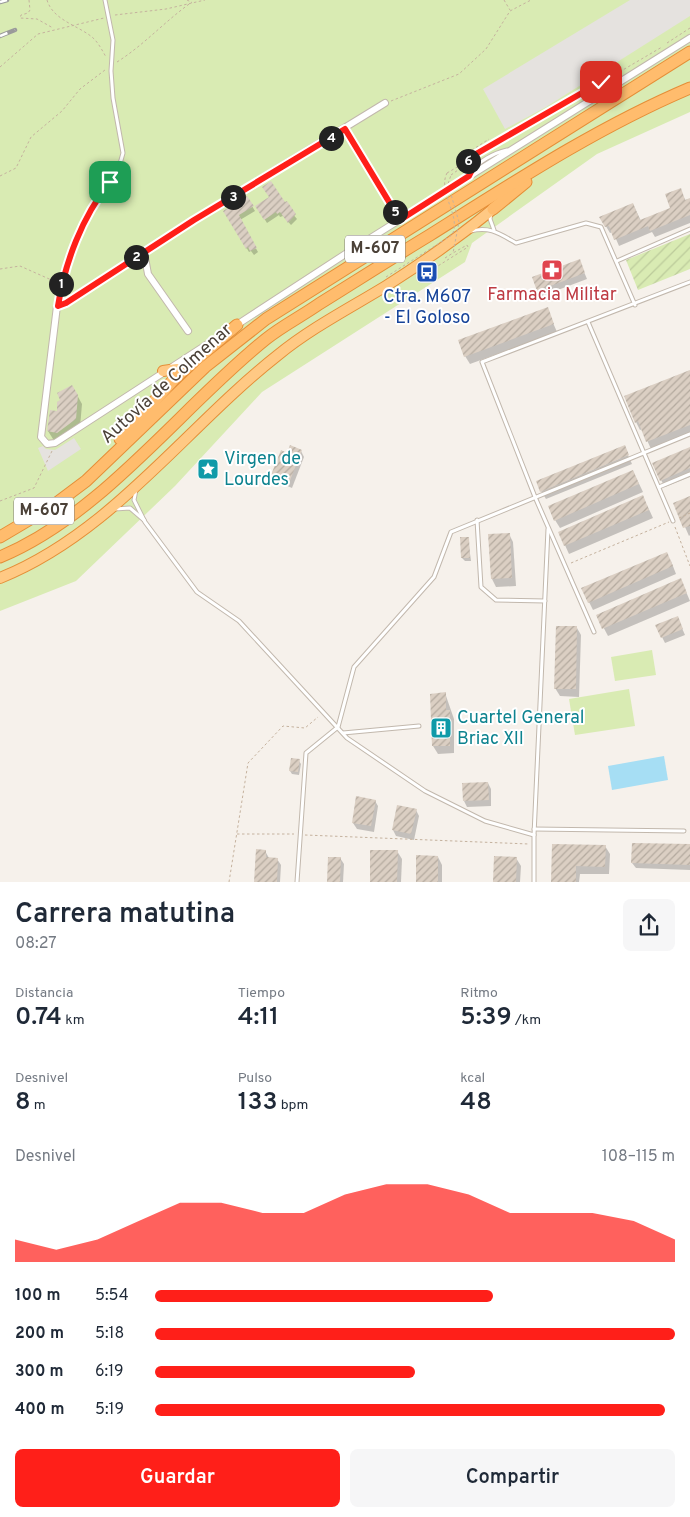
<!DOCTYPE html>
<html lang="es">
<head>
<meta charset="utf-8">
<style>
  body { margin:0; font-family:Overpass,sans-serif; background:#f6f6f7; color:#1f2937; height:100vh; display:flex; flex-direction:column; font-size:19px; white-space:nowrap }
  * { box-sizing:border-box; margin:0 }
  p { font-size:16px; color:#747a83 }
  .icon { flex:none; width:28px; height:28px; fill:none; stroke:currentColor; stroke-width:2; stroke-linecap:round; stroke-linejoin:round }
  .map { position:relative; height:882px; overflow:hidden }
  .details { display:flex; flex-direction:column; background:#fff; flex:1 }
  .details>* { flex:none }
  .pin { position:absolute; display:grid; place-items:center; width:42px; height:42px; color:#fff; margin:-21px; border-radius:10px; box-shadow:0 2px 8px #0006 }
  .km { position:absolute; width:25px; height:25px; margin:-12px; border-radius:50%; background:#222; color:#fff; font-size:14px; line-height:25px; text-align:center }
  .round { display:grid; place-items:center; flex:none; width:52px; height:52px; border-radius:8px; background:#f6f6f7 }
  .overview { display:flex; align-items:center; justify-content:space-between; height:85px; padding:0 15px }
  h1 { font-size:28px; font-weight:600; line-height:38px }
  .stats { display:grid; grid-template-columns:repeat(3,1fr); gap:8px; height:85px; padding:5px 15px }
  .stats div { display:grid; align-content:center }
  .stats b { font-size:25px; font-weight:600 }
  .stats small { font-size:14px; font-weight:400 }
  .stats p { font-size:14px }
  .chart { height:140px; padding:10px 15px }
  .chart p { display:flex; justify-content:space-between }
  .chart svg { width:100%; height:90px; margin-top:5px; fill:#ff1f19; opacity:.7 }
  .action { display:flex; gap:10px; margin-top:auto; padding:10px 15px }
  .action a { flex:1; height:58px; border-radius:8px; background:#ff1f19; color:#fff; font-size:20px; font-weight:600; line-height:58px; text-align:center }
  .action a+a { background:#f6f6f7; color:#1f2937 }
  ul { padding:0 15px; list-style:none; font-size:16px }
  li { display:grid; grid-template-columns:80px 60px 1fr; align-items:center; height:38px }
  li i { height:12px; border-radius:6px; background:#ff1f19 }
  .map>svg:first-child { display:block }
  .park { fill:#d9ebb3 }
  .garden { fill:url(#garden-furrows) }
  .parking { fill:#e5e2df }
  .water { fill:#a6def4 }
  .shadow { fill:#0003 }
  .building { fill:url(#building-hatch) }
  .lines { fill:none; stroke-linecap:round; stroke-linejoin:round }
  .service-casing { stroke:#c2b8ad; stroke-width:5 }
  .minor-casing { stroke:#c2b8ad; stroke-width:8 }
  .trunk-casing { stroke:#e58e37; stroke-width:12 }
  .motorway-casing { stroke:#e58e37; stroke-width:13 }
  .path { stroke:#c5b29e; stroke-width:1; stroke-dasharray:2.5 2.5; stroke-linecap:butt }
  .service { stroke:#fff; stroke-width:3 }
  .minor { stroke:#fff; stroke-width:6 }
  .trunk { stroke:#ffc984; stroke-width:10 }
  .motorway { stroke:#ffbc6d; stroke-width:11 }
  .rail-casing { stroke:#9a9a9a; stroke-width:4.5 }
  .rail { stroke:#fff; stroke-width:2.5; stroke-dasharray:8; stroke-linecap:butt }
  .path-bridge { stroke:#c5b29e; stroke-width:1; stroke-dasharray:2.5 2.5; stroke-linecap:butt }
  .route-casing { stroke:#fff; stroke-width:10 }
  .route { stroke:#ff1f19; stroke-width:6 }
  .labels { text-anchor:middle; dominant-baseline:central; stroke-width:4; stroke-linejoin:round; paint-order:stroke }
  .shield { fill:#fff; stroke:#817a74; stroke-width:1 }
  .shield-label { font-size:16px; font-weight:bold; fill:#4b4138 }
  .health-label { font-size:18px; fill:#be3a42; stroke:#fff }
  .transit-label { font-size:18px; fill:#164399; stroke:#fff }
  .street-label { font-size:18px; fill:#4b4138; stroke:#fff }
  .culture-label { font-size:18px; fill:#0d838f; stroke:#fff; text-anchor:start }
</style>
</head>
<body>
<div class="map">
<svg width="690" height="882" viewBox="0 0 690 882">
  <defs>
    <pattern id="garden-furrows" width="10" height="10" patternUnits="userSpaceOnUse" patternTransform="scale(1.25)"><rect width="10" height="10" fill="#d9ebb3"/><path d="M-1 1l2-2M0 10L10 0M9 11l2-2" fill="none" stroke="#bccb9b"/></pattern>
    <pattern id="building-hatch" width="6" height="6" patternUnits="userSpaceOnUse" patternTransform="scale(1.25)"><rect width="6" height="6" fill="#dbcfc3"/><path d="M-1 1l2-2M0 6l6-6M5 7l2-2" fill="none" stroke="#b4aa9f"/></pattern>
  </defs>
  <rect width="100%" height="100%" fill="#f6f1eb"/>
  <g class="park">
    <path d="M 0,0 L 690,0 L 690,112 L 597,154 L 472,243 L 465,262 L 262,392 L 175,486 L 76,581 L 0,611 Z"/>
    <path d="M 652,650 L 656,675 L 615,681 L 611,657 Z"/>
    <path d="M 629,689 L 635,726 L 575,735 L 569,699 Z"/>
  </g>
  <path class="garden" d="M 690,234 L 690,269 L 638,290 L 626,260 Z"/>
  <g class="parking">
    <path d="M 630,0 L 690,0 L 690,16 L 546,107 L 505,129 L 483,89 Z"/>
    <path d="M 74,438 L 81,449 L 48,471 L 38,448 L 43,446 L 46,449 L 55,450 Z"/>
  </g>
  <path class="water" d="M 664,756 L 668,780 L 612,790 L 608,766 Z"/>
  <g class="shadow">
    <path d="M 680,190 L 686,201 L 690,200 L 690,223 L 655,237 L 652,232 L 619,246 L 613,232 L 610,233 L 601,218 L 633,204 L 641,221 L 672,209 Z"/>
    <path d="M 247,198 L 255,211 L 240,220 L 258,252 L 254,255 L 251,251 L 249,252 L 225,211 Z"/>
    <path d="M 284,204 L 297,219 L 291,225 L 283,216 L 280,217 L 279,215 L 267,223 L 257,207 Z"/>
    <path d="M 579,260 L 587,279 L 542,296 L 538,290 Z"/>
    <path d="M 547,309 L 557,332 L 470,364 L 465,356 Z"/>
    <path d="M 690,371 L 690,435 L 651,449 L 642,429 L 640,430 L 636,422 Z"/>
    <path d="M 72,386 L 82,404 L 80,427 L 62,440 L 53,439 L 48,431 Z"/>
    <path d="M 690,449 L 690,477 L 665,487 L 661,480 Z"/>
    <path d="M 301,451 L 304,457 L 292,488 L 276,481 L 272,475 L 288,454 Z"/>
    <path d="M 628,455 L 632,464 L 546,499 L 541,491 Z"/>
    <path d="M 633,471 L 643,492 L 560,528 L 555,520 Z"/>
    <path d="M 690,497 L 690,535 L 689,536 L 675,504 Z"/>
    <path d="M 647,505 L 653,518 L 569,554 L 559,532 Z"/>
    <path d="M 509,534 L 513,542 L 516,586 L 496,587 L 492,579 L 489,536 Z"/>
    <path d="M 468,538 L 471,561 L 465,561 L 462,558 Z"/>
    <path d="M 671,561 L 676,574 L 593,610 L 589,602 Z"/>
    <path d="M 681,580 L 690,601 L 608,636 L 597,615 Z"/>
    <path d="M 677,617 L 685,635 L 665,643 L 662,637 Z"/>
    <path d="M 577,628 L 581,635 L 579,697 L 560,696 L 555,688 Z"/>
    <path d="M 445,693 L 454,719 L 454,753 L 438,754 L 433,746 Z"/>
    <path d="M 299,761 L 301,764 L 299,775 L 292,774 L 290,771 Z"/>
    <path d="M 488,783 L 491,789 L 491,806 L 467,807 L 464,801 Z"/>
    <path d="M 375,801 L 378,806 L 374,832 L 357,829 L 353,823 Z"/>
    <path d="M 416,810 L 419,816 L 414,840 L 396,836 L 393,830 Z"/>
    <path d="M 553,845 L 605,846 L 610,854 L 609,874 L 580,874 L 579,882 L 553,882 Z"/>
    <path d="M 690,846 L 690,870 L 636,868 L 632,863 Z"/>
    <path d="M 265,851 L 269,858 L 277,859 L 281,865 L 280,882 L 256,882 Z"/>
    <path d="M 397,851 L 402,859 L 401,882 L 371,882 Z"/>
    <path d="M 438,857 L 442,865 L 442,882 L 417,882 Z"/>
    <path d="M 340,858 L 344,864 L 343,882 L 329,882 Z"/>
    <path d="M 516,858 L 521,866 L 520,882 L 494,882 Z"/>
  </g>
  <g class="building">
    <path d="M 271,181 L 285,202 L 287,201 L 296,214 L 288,223 L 280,212 L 277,214 L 276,212 L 264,220 L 255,206 L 269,197 L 262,187 Z"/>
    <path d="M 681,188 L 685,200 L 690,198 L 690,215 L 650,231 L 648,226 L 614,240 L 609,226 L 605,227 L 599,217 L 633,203 L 640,220 L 670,208 L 665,194 Z"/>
    <path d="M 247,196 L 254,206 L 239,215 L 257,248 L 250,251 L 248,247 L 246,249 L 223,211 Z"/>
    <path d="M 580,259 L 585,273 L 537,291 L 532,277 Z"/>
    <path d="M 548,307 L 554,324 L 464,357 L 458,340 Z"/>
    <path d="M 690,370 L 690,425 L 646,442 L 638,421 L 635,423 L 624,396 Z"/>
    <path d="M 72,385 L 78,395 L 76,419 L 57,433 L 47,431 L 50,410 L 57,411 L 57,402 L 60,400 L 57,393 Z"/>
    <path d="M 290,445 L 302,450 L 289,483 L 271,475 L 281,450 L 287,453 Z"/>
    <path d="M 625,445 L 629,455 L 540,492 L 536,481 Z"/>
    <path d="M 690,447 L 690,468 L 660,481 L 652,463 Z"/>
    <path d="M 633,470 L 639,484 L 554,521 L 548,506 Z"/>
    <path d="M 643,495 L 649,510 L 564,546 L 558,532 Z"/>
    <path d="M 690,496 L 690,526 L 683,528 L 673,503 Z"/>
    <path d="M 510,533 L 512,578 L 491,579 L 488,534 Z"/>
    <path d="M 460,537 L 469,537 L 470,558 L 461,558 Z"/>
    <path d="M 667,552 L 673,566 L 588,603 L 581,588 Z"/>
    <path d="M 681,578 L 687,593 L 602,629 L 596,615 Z"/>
    <path d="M 678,616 L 683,629 L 661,638 L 655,625 Z"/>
    <path d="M 556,626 L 577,626 L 576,689 L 554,689 Z"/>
    <path d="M 446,692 L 446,710 L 450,710 L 450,746 L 432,746 L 430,694 Z"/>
    <path d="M 291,758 L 300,759 L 298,772 L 289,771 Z"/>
    <path d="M 488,782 L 489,800 L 463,801 L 462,783 Z"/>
    <path d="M 356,796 L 376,800 L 371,826 L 352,823 Z"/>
    <path d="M 397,805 L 417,809 L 411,834 L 392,830 Z"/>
    <path d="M 632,843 L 690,844 L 690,865 L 631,863 Z"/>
    <path d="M 552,844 L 606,845 L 605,867 L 576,866 L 576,882 L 551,882 Z"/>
    <path d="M 256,849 L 266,850 L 266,857 L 278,858 L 277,882 L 254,882 Z"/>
    <path d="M 370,850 L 398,850 L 397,882 L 370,882 Z"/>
    <path d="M 416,855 L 438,856 L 438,882 L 416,882 Z"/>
    <path d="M 494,856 L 517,857 L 516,882 L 493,882 Z"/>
    <path d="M 328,857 L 341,857 L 340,882 L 327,882 Z"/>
  </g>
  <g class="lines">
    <g class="service-casing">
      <g id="service">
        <path d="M 471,173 C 478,161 494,153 507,150"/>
        <path d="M 491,214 L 490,219 L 494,230"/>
        <path d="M 471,231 C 490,226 500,234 516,243 L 586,223 L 601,227 L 635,305"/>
        <path d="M 617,261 L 690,229"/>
        <path d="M 58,305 L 64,274 L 93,204 L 118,171 L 123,153 L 113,98 L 111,71 L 113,40 L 105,0"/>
        <path d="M 588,322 L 673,521"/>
        <path d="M 659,487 L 690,474"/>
        <path d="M 136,490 L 134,500 L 145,522 L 197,592 L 239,621 L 347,738 L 425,791 L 485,821 L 534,835"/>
        <path d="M 115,509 L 130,508 L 144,520"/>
        <path d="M 477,520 L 481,587 L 496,600 L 545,601"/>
        <path d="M 594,632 L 535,497 L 482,362 L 690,282"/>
        <path d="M 343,733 L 419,726"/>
        <path d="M 534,829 L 684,831"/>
        <path d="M 297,882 L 306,753 L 338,727 L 354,667 L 434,577 L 451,532 L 690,434"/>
        <path d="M 534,882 L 534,835 L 548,529"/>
      </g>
    </g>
    <g class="minor-casing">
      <g id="minor">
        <path d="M 144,252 L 148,274 L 188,331"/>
        <path d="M 235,326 L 353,249 L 690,38"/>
        <path d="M 212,341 L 55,443 L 47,444 L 41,437 L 57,306 L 66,303 L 194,220 L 385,103"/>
      </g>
    </g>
    <g class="trunk-casing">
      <g id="trunk">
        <path d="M 163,371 L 177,369 L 177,376"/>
        <path d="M 0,578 C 112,533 185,428 278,355 C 311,328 350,308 386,286 C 424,262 459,237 493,209"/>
      </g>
    </g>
    <g class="motorway-casing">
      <g id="motorway">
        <path d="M 493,209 L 526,182"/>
        <path d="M 120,439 L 177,376 L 237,325"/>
        <path d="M 0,537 L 54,505 L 86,481 L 205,367 L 266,319 L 690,52"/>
        <path d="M 0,557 C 103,514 180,408 266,339 C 282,326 302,316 319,304 C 356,281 392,258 430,235 C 514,182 598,127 690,88"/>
      </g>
    </g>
    <g class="path">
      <path d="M 29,0 L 30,10 L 28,13 L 21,15 L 20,18 L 37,19 L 53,28"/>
      <path d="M 47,0 C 53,20 77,25 92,37 C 98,42 102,50 106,57"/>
      <path d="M 187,0 L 191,2"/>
      <path d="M 504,0 L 510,10"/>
      <path d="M 115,15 L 166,9 L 205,0"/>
      <path d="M 667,43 L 690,28"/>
      <path d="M 117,62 C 144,45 165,21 192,2"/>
      <path d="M 0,67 L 38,34 L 104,18"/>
      <path d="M 391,101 L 459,74 L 486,49 L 510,11 L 531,0"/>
      <path d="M 348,133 L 396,213"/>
      <path d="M 465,165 L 469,158 L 466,154 L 489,139"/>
      <path d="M 447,173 L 662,47"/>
      <path d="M 451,175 L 465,165 L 469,167"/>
      <path d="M 0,176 L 16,168 L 31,137 L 62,111 L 80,89 L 105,70"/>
      <path d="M 445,258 L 453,253"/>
      <path d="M 0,269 L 20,266 L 56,282"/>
      <path d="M 430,271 L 429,270 L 432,267"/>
      <path d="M 0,501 L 34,488 L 52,451"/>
      <path d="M 679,518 L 690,513"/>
      <path d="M 675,527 L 690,566"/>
      <path d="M 571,563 L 669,522"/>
      <path d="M 237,834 L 294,834"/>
      <path d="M 305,835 L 529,844"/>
      <path d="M 229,882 L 248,763 L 283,726 L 305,728 L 318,717"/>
    </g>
    <use href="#service" class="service"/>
    <use href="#minor" class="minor"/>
    <use href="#trunk" class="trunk"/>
    <use href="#motorway" class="motorway"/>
    <g class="rail-casing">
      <g id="rail">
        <path d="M 0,2 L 7,0"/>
        <path d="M 0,36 L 15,30"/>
      </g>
    </g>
    <use href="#rail" class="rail"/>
    <g class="path-bridge">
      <path d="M 430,271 L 468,247 L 467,245 L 453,253 L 459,222 L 448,184 L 451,175"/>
      <path d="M 386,277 L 452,235 C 462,216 437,193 447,173"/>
    </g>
  </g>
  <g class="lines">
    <g class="route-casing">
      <path id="route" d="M 110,182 C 82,217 65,262 58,306 L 66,303 L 194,220 L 345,129 L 400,220 L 469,176 L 473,168 L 465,165 L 469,158 L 601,82"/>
    </g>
    <use href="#route" class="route"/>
  </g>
  <defs>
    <g id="pharmacy-square" transform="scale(1.125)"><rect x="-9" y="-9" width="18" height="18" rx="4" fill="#e0444e" stroke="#fff"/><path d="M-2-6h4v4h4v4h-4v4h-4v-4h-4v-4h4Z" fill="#fff"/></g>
    <g id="bus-square" transform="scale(1.125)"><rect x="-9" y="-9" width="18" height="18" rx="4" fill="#1a4fb4" stroke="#fff"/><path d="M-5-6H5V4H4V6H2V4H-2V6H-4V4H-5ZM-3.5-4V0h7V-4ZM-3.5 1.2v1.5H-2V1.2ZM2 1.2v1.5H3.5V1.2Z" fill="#fff"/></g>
    <g id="sight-square" transform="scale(1.125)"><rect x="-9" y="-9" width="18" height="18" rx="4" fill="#0f9aa8" stroke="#fff"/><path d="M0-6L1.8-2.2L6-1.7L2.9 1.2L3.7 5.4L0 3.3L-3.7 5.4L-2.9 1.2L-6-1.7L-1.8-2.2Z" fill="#fff"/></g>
    <g id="building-square" transform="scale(1.125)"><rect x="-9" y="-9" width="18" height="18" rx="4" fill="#0f9aa8" stroke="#fff"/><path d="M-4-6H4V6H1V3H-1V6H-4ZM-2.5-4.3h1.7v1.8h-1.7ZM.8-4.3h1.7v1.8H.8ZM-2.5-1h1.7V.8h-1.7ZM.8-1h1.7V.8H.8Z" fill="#fff"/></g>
  </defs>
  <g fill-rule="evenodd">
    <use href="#pharmacy-square" x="552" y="270"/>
    <use href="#bus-square" x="427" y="272"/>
    <use href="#sight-square" x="208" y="469"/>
    <use href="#building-square" x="441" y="728"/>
  </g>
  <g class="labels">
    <g class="shield">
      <rect x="345" y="235.5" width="60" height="27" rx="4"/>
      <rect x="14" y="497.5" width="60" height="27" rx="4"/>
    </g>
    <g class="shield-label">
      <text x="375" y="249">M-607</text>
      <text x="44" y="511">M-607</text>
    </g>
    <g class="health-label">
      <text x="552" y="295">Farmacia Militar</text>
    </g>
    <g class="transit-label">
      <text x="427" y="297">Ctra. M607<tspan x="427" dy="21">- El Goloso</tspan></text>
    </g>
    <g class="street-label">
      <text transform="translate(167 384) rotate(-42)">Autovía de Colmenar</text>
    </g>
    <g class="culture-label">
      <text x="224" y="459">Virgen de<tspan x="224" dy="21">Lourdes</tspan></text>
      <text x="457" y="718">Cuartel General<tspan x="457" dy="21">Briac XII</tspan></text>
    </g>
  </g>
</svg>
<div class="pin" style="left:110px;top:182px;background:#1e9e55"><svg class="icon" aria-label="arrive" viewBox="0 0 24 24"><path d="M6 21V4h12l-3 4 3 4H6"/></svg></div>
<div class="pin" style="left:601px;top:82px;background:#d93025"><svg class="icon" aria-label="check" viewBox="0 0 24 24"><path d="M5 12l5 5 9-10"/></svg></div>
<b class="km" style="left:61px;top:284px">1</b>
<b class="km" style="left:136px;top:257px">2</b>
<b class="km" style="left:233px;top:197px">3</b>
<b class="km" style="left:331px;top:138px">4</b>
<b class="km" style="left:395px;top:212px">5</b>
<b class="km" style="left:468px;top:161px">6</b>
</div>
<section class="details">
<div class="overview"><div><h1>Carrera matutina</h1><p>08:27</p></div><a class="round"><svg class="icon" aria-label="share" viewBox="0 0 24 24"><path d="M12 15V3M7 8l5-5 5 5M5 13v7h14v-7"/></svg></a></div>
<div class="stats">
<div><p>Distancia</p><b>0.74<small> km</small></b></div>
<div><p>Tiempo</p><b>4:11</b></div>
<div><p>Ritmo</p><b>5:39<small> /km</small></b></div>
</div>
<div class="stats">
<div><p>Desnivel</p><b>8<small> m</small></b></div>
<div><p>Pulso</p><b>133<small> bpm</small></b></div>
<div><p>kcal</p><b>48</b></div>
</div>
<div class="chart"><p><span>Desnivel</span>108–115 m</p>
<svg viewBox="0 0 160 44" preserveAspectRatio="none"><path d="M0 44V33L10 38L20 33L30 24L40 15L50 15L60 20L70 20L80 11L90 6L100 6L110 11L120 20L130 20L140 20L150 24L160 33V44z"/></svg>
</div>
<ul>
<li><b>100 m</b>5:54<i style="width:65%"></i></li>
<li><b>200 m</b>5:18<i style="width:100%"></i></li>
<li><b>300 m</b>6:19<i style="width:50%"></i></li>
<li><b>400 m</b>5:19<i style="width:98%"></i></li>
</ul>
<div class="action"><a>Guardar</a><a>Compartir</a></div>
</section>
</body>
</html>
